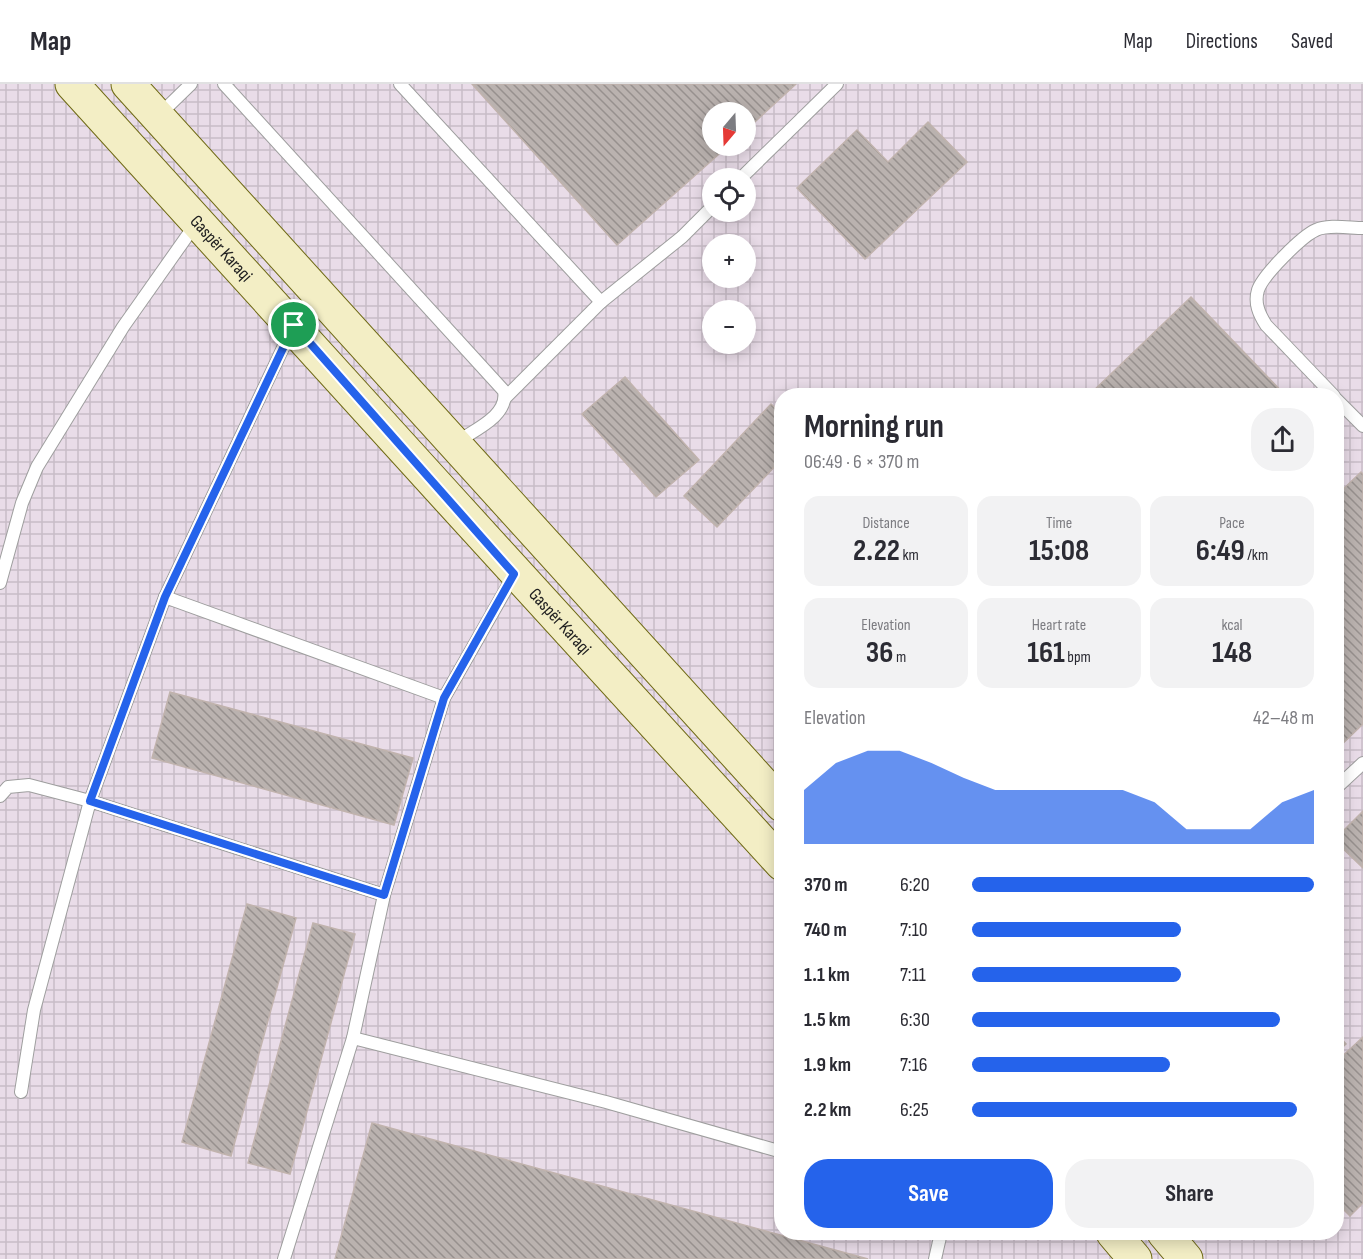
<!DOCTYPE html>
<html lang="en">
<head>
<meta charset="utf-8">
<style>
  body { margin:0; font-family:"Sofia Sans Condensed",sans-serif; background:#f2f2f3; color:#2b2b33; height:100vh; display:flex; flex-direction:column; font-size:22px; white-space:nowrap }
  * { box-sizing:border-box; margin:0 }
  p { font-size:20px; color:#7c7c81 }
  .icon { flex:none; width:33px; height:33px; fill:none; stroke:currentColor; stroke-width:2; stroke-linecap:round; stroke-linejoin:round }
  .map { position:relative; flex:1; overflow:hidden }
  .side { position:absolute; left:774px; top:304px; width:570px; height:852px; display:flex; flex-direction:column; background:#fff; border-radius:24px; box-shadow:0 3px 15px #0003 }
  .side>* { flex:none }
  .needle { width:39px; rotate:199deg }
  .buttons { position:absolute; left:702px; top:18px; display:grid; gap:12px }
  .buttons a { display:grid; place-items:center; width:54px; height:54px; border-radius:50%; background:#fff; box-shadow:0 3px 15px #0003; font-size:30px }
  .pin { position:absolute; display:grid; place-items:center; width:51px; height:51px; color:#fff; margin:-26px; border:3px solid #fff; border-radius:50%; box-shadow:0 2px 6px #0007 }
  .round { display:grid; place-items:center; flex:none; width:63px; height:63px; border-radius:24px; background:#f2f2f3 }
  .overview { display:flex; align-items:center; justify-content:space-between; height:102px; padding:0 30px }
  h1 { font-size:33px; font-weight:700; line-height:45px }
  .stats { display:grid; grid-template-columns:repeat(3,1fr); gap:9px; height:102px; padding:6px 30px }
  .stats div { display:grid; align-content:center; border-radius:15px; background:#f2f2f3; text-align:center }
  .stats b { font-size:30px; font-weight:700 }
  .stats small { font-size:16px; font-weight:400 }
  .stats p { font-size:16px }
  .chart { height:168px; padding:12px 30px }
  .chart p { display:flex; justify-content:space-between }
  .chart svg { width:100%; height:108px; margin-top:6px; fill:#2563eb; opacity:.7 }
  .button { display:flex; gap:12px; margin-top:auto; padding:12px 30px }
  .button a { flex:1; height:69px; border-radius:24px; background:#2563eb; color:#fff; font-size:24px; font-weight:700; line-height:69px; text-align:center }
  .button a+a { background:#f2f2f3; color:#2b2b33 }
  ul { padding:0 30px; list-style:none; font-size:20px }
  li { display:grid; grid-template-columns:96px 72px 1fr; align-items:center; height:45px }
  li i { height:15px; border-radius:8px; background:#2563eb }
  header { display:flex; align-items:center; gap:36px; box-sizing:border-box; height:84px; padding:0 30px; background:#fff; border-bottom:2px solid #e1e1e2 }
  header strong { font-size:28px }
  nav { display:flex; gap:33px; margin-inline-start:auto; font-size:21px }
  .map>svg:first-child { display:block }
  .industrial { fill:url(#industrial-grid); fill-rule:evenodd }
  .building { fill:url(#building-back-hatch); stroke:#c1b3ad; stroke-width:1.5 }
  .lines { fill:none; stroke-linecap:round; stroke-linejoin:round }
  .service-casing { stroke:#9e9e9e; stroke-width:14 }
  .secondary-casing { stroke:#6e6913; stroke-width:35 }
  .service { stroke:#fff; stroke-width:12 }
  .secondary { stroke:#f3eec5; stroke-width:33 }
  .route-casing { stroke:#fff; stroke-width:12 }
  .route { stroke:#2563eb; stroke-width:8 }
  .labels { text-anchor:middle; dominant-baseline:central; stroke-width:4.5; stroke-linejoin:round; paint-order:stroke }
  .street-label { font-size:18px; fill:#212121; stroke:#fff }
</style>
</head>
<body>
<header>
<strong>Map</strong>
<nav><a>Map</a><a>Directions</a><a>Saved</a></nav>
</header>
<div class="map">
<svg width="1363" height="1175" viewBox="0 0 1363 1175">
  <defs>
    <pattern id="industrial-grid" width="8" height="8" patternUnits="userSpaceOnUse" patternTransform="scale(1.5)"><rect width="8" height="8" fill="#e9dce8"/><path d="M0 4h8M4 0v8" fill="none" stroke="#c8bcc7"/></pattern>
    <pattern id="building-back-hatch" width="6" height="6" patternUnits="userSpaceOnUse" patternTransform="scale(1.5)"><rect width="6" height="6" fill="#bab2af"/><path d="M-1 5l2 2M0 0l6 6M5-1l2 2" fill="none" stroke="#97908e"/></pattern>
  </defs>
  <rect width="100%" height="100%" fill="#f1ede9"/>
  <path class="industrial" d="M 0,0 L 1363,0 L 1363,1175 L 0,1175 ZM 712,28 L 746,28 L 746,62 L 712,62 ZM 712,94 L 746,94 L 746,128 L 712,128 ZM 712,160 L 746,160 L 746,194 L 712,194 ZM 712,226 L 746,226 L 746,260 L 712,260 ZM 782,312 L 1336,312 L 1336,1149 L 782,1149 Z"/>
  <g class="building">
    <path d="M 472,0 L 796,0 L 746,46 L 746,28 L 712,28 L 712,62 L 728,62 L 617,161 Z"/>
    <path d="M 928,38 L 967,78 L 865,175 L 797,104 L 857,46 L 888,78 Z"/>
    <path d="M 1191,213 L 1286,312 L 1088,312 Z"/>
    <path d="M 625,293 L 699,376 L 656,413 L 582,330 Z"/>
    <path d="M 771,320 L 782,330 L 782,375 L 717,443 L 684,412 Z"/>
    <path d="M 1361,388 L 1363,390 L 1363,640 L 1336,666 L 1336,412 Z"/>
    <path d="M 170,608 L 413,674 L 394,741 L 152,674 Z"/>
    <path d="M 1363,727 L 1363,784 L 1336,758 L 1336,754 Z"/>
    <path d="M 247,820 L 296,834 L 231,1072 L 182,1058 Z"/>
    <path d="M 313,839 L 355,850 L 290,1090 L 248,1079 Z"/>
    <path d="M 1336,949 L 1346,960 L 1336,969 Z"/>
    <path d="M 1363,953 L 1363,1119 L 1350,1132 L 1336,1118 L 1336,978 Z"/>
    <path d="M 372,1039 L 868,1175 L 335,1175 Z"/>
  </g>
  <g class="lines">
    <g class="service-casing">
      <g id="service">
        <path d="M 224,0 L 504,307 C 509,332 474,346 457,358"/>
        <path d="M 400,0 L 601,218"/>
        <path d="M 157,33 L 191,0"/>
        <path d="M 741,94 L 837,0"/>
        <path d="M 1334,312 L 1266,241 C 1259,230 1254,219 1258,206 C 1263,191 1302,152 1316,146 C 1328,140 1350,144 1363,144"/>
        <path d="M 505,314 L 601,218 L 682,153 L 712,123"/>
        <path d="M 1336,315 L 1363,342"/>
        <path d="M 0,499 L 22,419 L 37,383 L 123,243 L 197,138"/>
        <path d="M 165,513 L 444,614"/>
        <path d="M 1336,704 L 1363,679"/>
        <path d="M 0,712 L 8,703 L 29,701 L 90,717 L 165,513 L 292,245"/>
        <path d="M 353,954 L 384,811 L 444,614 L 514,491"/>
        <path d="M 21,1008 L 34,926 L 90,717 L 384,811"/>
        <path d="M 284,1175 L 353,954 L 606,1018 L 782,1068"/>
        <path d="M 935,1175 L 941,1149"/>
      </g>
    </g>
    <g class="secondary-casing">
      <g id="secondary">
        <path id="s1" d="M 72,0 C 309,260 544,521 782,780"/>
        <path d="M 128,0 L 782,721"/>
        <path d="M 1113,1149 L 1135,1175"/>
        <path d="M 1164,1149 L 1186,1175"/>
      </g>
    </g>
    <use href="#service" class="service"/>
    <use href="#secondary" class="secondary"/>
  </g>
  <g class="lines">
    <g class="route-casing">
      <path id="route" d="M 294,241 L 514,490 L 444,614 L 384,811 L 90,717 L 165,513 Z"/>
    </g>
    <use href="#route" class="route"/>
  </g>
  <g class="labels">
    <g class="street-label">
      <text stroke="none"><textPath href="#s1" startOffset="222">Gaspër Karaqi</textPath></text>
      <text stroke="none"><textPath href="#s1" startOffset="726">Gaspër Karaqi</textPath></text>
    </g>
  </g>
</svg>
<div class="buttons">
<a><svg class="needle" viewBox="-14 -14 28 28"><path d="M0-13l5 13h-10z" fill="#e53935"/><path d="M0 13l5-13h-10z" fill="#7c7c81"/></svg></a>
<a><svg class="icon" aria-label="locate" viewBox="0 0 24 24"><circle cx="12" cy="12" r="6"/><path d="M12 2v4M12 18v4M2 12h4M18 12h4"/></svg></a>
<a>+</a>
<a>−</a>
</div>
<div class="pin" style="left:294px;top:241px;background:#1e9e55"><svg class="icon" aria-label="arrive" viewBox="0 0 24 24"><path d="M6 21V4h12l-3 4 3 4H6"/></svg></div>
<section class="side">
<div class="overview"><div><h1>Morning run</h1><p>06:49 · 6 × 370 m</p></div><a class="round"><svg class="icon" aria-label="share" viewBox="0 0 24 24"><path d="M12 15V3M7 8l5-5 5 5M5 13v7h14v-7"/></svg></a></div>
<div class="stats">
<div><p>Distance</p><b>2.22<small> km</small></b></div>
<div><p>Time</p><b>15:08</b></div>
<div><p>Pace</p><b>6:49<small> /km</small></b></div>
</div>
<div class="stats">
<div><p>Elevation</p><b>36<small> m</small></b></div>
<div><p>Heart rate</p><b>161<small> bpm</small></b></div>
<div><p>kcal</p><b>148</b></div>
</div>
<div class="chart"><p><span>Elevation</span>42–48 m</p>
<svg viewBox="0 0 160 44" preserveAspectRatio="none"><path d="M0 44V22L10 11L20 6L30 6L40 11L50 17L60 22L70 22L80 22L90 22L100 22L110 27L120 38L130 38L140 38L150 27L160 22V44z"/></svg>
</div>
<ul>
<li><b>370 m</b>6:20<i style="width:100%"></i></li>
<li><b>740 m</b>7:10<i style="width:61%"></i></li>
<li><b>1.1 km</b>7:11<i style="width:61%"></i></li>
<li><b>1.5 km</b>6:30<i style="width:90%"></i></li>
<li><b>1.9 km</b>7:16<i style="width:58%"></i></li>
<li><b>2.2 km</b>6:25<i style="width:95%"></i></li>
</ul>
<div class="button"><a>Save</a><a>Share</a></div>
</section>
</div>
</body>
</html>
